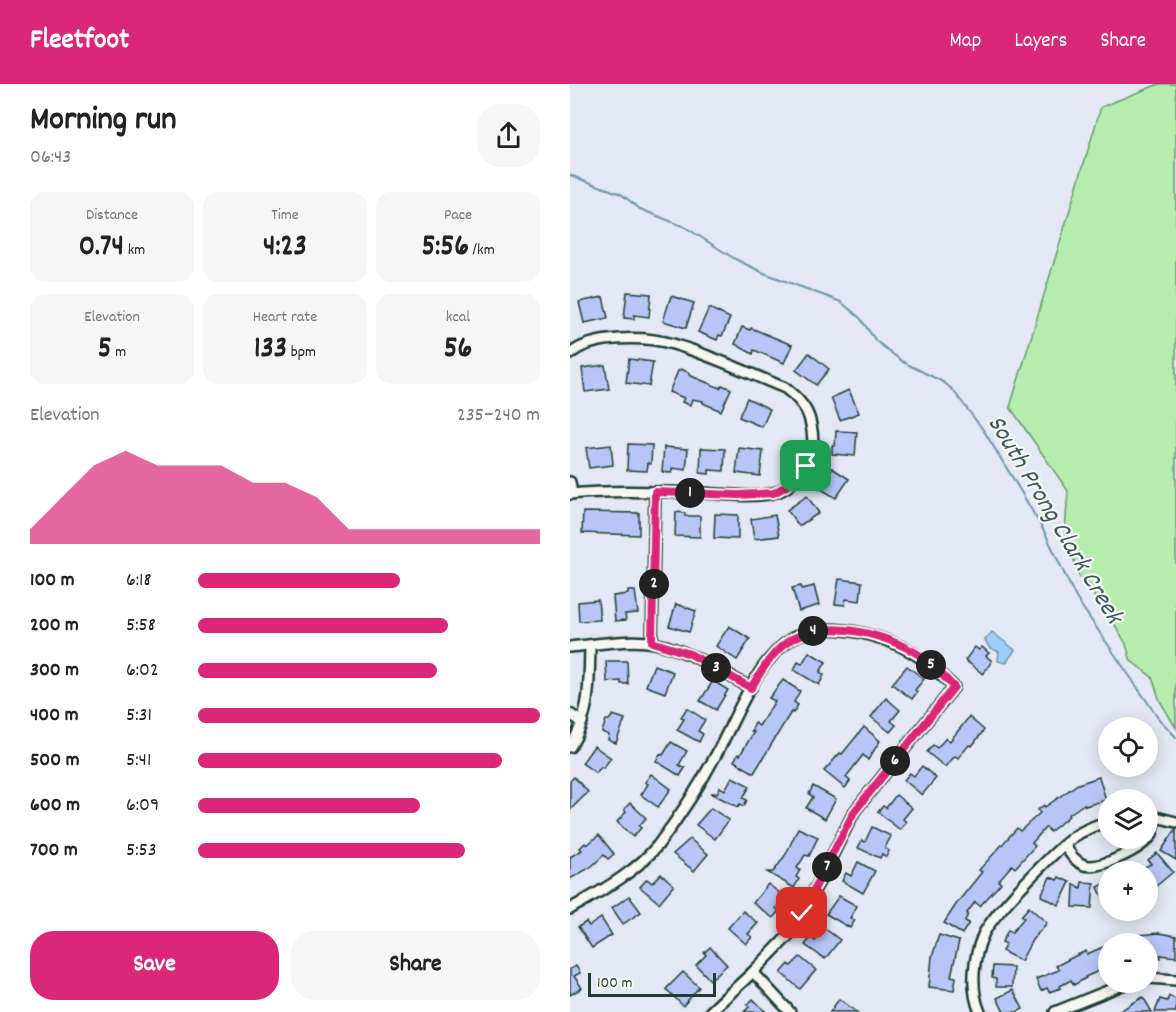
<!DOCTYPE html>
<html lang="en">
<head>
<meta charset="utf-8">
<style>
  body { margin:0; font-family:Dekko,sans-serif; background:#f6f6f6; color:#222; height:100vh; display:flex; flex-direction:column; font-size:22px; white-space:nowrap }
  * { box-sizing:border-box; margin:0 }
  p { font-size:20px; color:#767676 }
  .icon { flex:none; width:33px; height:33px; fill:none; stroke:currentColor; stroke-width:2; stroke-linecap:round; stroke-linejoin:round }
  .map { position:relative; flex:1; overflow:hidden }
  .details { display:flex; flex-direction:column; background:#fff; width:570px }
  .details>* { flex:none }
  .fabs { position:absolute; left:528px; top:633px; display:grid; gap:12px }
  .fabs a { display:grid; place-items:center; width:60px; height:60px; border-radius:50%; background:#fff; box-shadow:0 3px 15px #0003; font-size:30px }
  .scale { position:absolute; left:18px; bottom:15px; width:128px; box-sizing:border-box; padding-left:6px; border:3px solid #1f3d34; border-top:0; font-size:16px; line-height:21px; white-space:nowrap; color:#1f3d34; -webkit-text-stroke:4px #f6f6f2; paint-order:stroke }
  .pin { position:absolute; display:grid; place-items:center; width:51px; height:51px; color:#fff; margin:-26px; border-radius:12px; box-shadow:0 3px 9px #0006 }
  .km { position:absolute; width:30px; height:30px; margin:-15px; border-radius:50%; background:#222; color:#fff; font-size:16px; line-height:30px; text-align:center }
  .round { display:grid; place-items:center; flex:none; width:63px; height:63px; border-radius:24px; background:#f6f6f6 }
  .headline { display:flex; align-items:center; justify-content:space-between; height:102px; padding:0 30px }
  h1 { font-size:33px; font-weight:700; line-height:45px }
  .figures { display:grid; grid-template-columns:repeat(3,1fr); gap:9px; height:102px; padding:6px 30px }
  .figures div { display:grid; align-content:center; border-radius:15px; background:#f6f6f6; text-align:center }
  .figures b { font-size:30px; font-weight:700 }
  .figures small { font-size:16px; font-weight:400 }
  .figures p { font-size:16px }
  .chart { height:168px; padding:12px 30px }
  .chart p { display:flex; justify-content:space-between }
  .chart svg { width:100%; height:108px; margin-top:6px; fill:#db2777; opacity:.7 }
  .primary-button { display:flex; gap:12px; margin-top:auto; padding:12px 30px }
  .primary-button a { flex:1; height:69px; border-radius:24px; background:#db2777; color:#fff; font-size:24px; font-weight:700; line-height:69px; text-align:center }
  .primary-button a+a { background:#f6f6f6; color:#222 }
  ul { padding:0 30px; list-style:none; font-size:20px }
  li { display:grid; grid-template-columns:96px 72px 1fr; align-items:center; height:45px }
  li i { height:15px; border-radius:8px; background:#db2777 }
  header { display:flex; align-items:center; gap:36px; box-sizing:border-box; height:84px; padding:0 30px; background:#db2777; color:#fff }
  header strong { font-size:28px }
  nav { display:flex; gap:33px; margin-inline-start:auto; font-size:21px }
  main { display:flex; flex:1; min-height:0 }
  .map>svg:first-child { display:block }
  .green { fill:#b6ecae; stroke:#6a9471; stroke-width:1.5 }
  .water { fill:#a0cefb; stroke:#6c94ab; stroke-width:1.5 }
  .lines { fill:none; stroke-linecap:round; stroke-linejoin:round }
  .stream { stroke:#6c94ab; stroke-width:2 }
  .building { fill:#b8c6f7; stroke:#1f3d34; stroke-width:1.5 }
  .minor-casing { stroke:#1f3d34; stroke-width:14 }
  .minor { stroke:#f6f6f2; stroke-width:9 }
  .route-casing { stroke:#fff; stroke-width:12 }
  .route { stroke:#db2777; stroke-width:8 }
  .labels { text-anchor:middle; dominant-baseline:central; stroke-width:4.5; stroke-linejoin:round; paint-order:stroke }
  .water-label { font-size:26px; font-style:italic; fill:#395a5c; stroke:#f6f6f2 }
</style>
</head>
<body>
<header>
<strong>Fleetfoot</strong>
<nav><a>Map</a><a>Layers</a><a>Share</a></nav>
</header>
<main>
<section class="details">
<div class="headline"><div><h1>Morning run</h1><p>06:43</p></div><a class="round"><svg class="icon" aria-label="share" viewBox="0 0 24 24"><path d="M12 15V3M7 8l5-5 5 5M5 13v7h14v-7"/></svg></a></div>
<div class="figures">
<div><p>Distance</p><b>0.74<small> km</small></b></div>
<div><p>Time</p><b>4:23</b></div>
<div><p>Pace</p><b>5:56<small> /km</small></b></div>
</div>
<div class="figures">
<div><p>Elevation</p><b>5<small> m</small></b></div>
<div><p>Heart rate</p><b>133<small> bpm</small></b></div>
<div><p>kcal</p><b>56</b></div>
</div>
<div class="chart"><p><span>Elevation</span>235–240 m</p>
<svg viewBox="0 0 160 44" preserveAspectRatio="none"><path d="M0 44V38L10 25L20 12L30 6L40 12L50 12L60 12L70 19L80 19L90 25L100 38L110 38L120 38L130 38L140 38L150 38L160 38V44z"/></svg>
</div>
<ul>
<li><b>100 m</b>6:18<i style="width:59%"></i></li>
<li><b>200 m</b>5:58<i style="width:73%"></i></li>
<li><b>300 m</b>6:02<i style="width:70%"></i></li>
<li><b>400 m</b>5:31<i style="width:100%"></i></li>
<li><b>500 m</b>5:41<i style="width:89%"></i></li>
<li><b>600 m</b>6:09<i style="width:65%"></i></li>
<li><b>700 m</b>5:53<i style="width:78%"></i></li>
</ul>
<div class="primary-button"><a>Save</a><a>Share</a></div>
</section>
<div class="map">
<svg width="606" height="928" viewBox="0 0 606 928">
  <rect width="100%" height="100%" fill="#e3e8f4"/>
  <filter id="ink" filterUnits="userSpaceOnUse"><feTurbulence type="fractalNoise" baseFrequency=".0167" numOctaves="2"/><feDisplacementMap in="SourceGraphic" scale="12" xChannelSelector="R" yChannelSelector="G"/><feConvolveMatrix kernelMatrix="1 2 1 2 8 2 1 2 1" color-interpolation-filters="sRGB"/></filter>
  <g filter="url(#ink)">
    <path class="green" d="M 589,0 L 606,0 L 606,644 L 590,617 L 582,593 L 561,577 L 556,560 L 541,534 L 526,517 L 521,503 L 509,492 L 502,470 L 494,460 L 498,407 L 440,323 L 531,23 Z"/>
    <path class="water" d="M 422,548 L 445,566 L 436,579 L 428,577 L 429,568 L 419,563 L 415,556 Z"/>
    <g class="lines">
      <path class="stream" d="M 0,91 L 51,110 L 70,125 L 115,143 L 165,175 L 194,189 L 271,218 L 290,234 L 306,257 L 333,278 L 373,298 L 382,305 L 414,347 L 450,406 L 475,449 L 506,514 L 589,635 L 606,653"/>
    </g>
    <g class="building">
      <path d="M 57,208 L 81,210 L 79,233 L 64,231 L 64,235 L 54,234 Z"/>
      <path d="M 101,212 L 124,219 L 116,244 L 93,237 Z"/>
      <path d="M 33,213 L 38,234 L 14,239 L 9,218 Z"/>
      <path d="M 139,224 L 160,234 L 152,252 L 149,251 L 147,256 L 128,248 Z"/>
      <path d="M 172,243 L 180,246 L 181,244 L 222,261 L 214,279 L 184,266 L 183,270 L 165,260 Z"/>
      <path d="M 239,269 L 259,285 L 246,301 L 226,286 Z"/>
      <path d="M 59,275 L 83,278 L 79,302 L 56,299 Z"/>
      <path d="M 35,281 L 39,305 L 15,308 L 12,284 Z"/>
      <path d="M 111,285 L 120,289 L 119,291 L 150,304 L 152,301 L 161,305 L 151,327 L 133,319 L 133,317 L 122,315 L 120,321 L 112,318 L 114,314 L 99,308 L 108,287 Z"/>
      <path d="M 279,306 L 289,329 L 270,336 L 261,314 Z"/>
      <path d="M 177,314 L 200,325 L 192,343 L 169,333 Z"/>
      <path d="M 266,347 L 287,348 L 285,372 L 262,370 L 262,362 L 265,362 Z"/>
      <path d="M 58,360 L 82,361 L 81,380 L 78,379 L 77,387 L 57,386 Z"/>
      <path d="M 41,361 L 43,381 L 19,384 L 16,364 Z"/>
      <path d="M 94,363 L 118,365 L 116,386 L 102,384 L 102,389 L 92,388 Z"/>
      <path d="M 131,364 L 155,365 L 154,387 L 139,386 L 139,390 L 130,389 Z"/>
      <path d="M 169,364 L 193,367 L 190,392 L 166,389 Z"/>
      <path d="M 262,384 L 279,395 L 266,414 L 246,402 L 251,395 L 253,397 Z"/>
      <path d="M 237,412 L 249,429 L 229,442 L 217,426 Z"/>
      <path d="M 13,428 L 69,429 L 69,451 L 12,449 Z"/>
      <path d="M 106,428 L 115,429 L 115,432 L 130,432 L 130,453 L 105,452 Z"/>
      <path d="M 145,430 L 168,431 L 168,455 L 144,454 Z"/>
      <path d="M 205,431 L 209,452 L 184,455 L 181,435 Z"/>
      <path d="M 269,495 L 292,498 L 290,517 L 276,515 L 275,521 L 265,520 Z"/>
      <path d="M 231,502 L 232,505 L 244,502 L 249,521 L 229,527 L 222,504 Z"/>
      <path d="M 58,507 L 65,507 L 68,529 L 55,530 L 56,536 L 45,537 L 43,512 L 58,510 Z"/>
      <path d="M 28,516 L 30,536 L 9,537 L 8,518 Z"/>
      <path d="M 106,520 L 126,527 L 119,548 L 99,542 Z"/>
      <path d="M 159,542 L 180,555 L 167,576 L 146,562 Z"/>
      <path d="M 405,563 L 409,566 L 412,563 L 419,569 L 416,572 L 422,577 L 413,590 L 395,576 Z"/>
      <path d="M 239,568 L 256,578 L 250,588 L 254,591 L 249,601 L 224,586 L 228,578 L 232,580 Z"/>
      <path d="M 36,577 L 57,577 L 58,600 L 51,600 L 51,597 L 37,598 Z"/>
      <path d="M 84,581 L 103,588 L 95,609 L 76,602 Z"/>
      <path d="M 337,582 L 354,595 L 345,606 L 347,608 L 342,615 L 322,600 Z"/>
      <path d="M 213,596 L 230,607 L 224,618 L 228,621 L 223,629 L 221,628 L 184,689 L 164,677 L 168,670 L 170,671 L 184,648 L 181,647 L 185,639 L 189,642 L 205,617 L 199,614 Z"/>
      <path d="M 143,597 L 158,606 L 146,626 L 130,617 Z"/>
      <path d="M 316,614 L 330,626 L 321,637 L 326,641 L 320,648 L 301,633 Z"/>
      <path d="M 117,624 L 135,636 L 128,647 L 133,650 L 129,658 L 107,646 L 114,635 L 111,633 Z"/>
      <path d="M 43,631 L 55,635 L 46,659 L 38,656 L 39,651 L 32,648 L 36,636 L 39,636 Z"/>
      <path d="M 399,633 L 414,646 L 402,662 L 399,661 L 388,674 L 385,672 L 375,683 L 357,668 L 363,661 L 367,664 L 376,654 L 380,657 Z"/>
      <path d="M 294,643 L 310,657 L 298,676 L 293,671 L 276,693 L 280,697 L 275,704 L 254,687 L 270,669 L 272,670 Z"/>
      <path d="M 101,658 L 117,667 L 109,681 L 115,684 L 110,692 L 86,677 L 90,670 L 93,671 Z"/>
      <path d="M 24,662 L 41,674 L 33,684 L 31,683 L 26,689 L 12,679 Z"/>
      <path d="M 352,682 L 366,694 L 352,711 L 334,696 L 340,689 L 344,692 Z"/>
      <path d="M 81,690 L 101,705 L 88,723 L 71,711 L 78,700 L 75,698 Z"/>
      <path d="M 4,693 L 18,708 L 0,726 L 0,697 Z"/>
      <path d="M 162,693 L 180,702 L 173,714 L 177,716 L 174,722 L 170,720 L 168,723 L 141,709 L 147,709 L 150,703 L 155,706 Z"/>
      <path d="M 529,693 L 536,716 L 515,722 L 514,720 L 498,731 L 499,732 L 480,748 L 476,743 L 462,759 L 465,762 L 445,784 L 442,781 L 428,797 L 431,799 L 410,822 L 405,818 L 397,829 L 398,830 L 395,837 L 399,839 L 392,850 L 374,839 L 387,819 L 412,788 L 409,786 L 447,744 L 450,747 L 470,729 L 468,726 L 474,721 L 475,723 L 508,700 Z"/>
      <path d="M 243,702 L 266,715 L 255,735 L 236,724 L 243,713 L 239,710 Z"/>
      <path d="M 326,711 L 342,724 L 333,735 L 336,738 L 330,746 L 308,728 L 313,722 L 316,724 Z"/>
      <path d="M 60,719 L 76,734 L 69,742 L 71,744 L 63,753 L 47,738 L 56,728 L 54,725 Z"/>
      <path d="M 141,724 L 159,736 L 145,755 L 126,741 Z"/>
      <path d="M 302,743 L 321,752 L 315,764 L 319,767 L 316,773 L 312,770 L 310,774 L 288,764 L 292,756 L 295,758 Z"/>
      <path d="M 228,744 L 248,753 L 239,772 L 235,771 L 227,784 L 230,786 L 226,793 L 229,795 L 224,804 L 197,788 L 203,788 L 207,783 L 216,770 Z"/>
      <path d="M 606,745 L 606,776 L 591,767 Z"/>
      <path d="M 29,751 L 44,770 L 38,775 L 34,771 L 21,783 L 0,795 L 0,773 L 12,766 L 10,764 L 15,759 L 17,761 Z"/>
      <path d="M 120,755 L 138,770 L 124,787 L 103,770 Z"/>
      <path d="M 587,769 L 603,788 L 578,809 L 578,788 L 564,788 L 581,780 L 578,776 Z"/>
      <path d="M 288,778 L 305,787 L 293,809 L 272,797 L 276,789 L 281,792 Z"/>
      <path d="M 91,790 L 104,801 L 89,819 L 70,803 L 77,795 L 82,799 Z"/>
      <path d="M 480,793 L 487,796 L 489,793 L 500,798 L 489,821 L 471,812 Z"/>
      <path d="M 512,798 L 524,799 L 522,824 L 503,823 L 504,800 L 511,804 Z"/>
      <path d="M 538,798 L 538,825 L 528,803 Z"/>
      <path d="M 198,800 L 215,813 L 206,824 L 209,827 L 203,834 L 183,819 Z"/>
      <path d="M 59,812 L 71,828 L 53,840 L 42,824 Z"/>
      <path d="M 269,812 L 287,822 L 280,834 L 285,836 L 280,844 L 256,830 Z"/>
      <path d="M 459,823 L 477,839 L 462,856 L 451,877 L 432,867 L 436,860 L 432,858 L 438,846 L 442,848 L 454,834 L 451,832 Z"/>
      <path d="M 173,827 L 188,839 L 178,850 L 182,853 L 176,860 L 158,844 Z"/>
      <path d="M 31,834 L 42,851 L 22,864 L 8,843 L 16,838 L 19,842 Z"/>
      <path d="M 254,844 L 270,856 L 255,875 L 235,861 L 241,853 L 245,857 Z"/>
      <path d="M 589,849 L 606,852 L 606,873 L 590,871 L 591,874 L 578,875 L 578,860 L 570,860 L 569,851 Z"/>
      <path d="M 369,851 L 389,857 L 381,892 L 386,893 L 384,906 L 359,903 L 362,873 Z"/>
      <path d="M 538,861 L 538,885 L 532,888 L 531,886 L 515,893 L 516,894 L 504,901 L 501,896 L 490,902 L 491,904 L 479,908 L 477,904 L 471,907 L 466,895 L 489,886 L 486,882 L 505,872 L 516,867 L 517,870 Z"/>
      <path d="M 140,863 L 157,881 L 140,896 L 126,881 L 136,871 L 134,869 Z"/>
      <path d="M 230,873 L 246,886 L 230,905 L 211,889 L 219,880 L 221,882 Z"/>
      <path d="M 6,882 L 10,889 L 4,892 L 12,904 L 0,911 L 0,885 Z"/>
      <path d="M 423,882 L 443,883 L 442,903 L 426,903 L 426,895 L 422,894 Z"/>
      <path d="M 113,888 L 129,903 L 113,922 L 96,905 Z"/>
      <path d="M 443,906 L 453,925 L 447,928 L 434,928 L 427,914 Z"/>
      <path d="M 599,912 L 606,915 L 606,928 L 585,928 L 590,915 L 597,917 Z"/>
      <path d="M 573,913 L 582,928 L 548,928 Z"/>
      <path d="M 183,915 L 196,928 L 174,928 L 179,923 L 177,921 Z"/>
      <path d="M 269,915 L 287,928 L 260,928 Z"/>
    </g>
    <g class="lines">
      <g class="minor-casing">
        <g id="minor">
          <path d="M 0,270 C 22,251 76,252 103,260 C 141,271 178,289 215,304 C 236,320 242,332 243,358 C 245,378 222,405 203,409 C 183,414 154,410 134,409 C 89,408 45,406 0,410"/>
          <path d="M 0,398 L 2,410"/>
          <path d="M 82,558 L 85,408"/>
          <path d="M 0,563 C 24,561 61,554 84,559 C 119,566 150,587 181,604"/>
          <path d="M 0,630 L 12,638"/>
          <path d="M 0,663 C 21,631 19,597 20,561"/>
          <path d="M 578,733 L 590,734 L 606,738"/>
          <path d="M 494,761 C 500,769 504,777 514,781 C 530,786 571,765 581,752 C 584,747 584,740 585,734"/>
          <path d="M 0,825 C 31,807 65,789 88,761 C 110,732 130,701 147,669 C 166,634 186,578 221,555 C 242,542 269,544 292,549 C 336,560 352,572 384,603 L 284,728 L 249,798 L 218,852 L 183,888 L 140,928"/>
          <path d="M 183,888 L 220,928"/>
          <path d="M 578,894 L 606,896"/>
          <path d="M 410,928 C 400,905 403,874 413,851 C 422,831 486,765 505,752 C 515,745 527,741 538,737"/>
          <path d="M 485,928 L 560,898"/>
        </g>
      </g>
      <use href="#minor" class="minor"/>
    </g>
  </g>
  <g class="lines" filter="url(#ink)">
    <g class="route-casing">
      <path id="route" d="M 232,829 L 284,728 L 384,603 C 376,595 367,585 358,577 C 325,552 260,533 222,555 C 204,565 192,586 181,604 L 120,570 L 82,558 L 85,408 L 168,411 L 204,409 L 223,398 L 236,382"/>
    </g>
    <use href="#route" class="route"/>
  </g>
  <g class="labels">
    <g class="water-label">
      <text transform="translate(484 436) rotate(59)">South Prong Clark Creek</text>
    </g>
  </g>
</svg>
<div class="fabs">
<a><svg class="icon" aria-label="locate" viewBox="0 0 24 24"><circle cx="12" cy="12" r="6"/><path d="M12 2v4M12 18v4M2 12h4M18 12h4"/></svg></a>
<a><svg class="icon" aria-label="layers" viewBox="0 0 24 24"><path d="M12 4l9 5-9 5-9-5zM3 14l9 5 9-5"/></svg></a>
<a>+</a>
<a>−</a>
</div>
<div class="scale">100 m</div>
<div class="pin" style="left:236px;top:382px;background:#1e9e55"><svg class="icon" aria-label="arrive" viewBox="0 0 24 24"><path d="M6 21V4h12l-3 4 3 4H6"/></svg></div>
<div class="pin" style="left:232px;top:829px;background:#d93025"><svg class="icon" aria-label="check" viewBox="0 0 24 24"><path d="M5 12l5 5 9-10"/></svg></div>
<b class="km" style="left:120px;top:409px">1</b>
<b class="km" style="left:84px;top:500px">2</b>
<b class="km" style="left:146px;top:584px">3</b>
<b class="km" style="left:243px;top:547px">4</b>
<b class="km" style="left:361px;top:581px">5</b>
<b class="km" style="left:325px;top:677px">6</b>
<b class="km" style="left:257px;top:783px">7</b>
</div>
</main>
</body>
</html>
